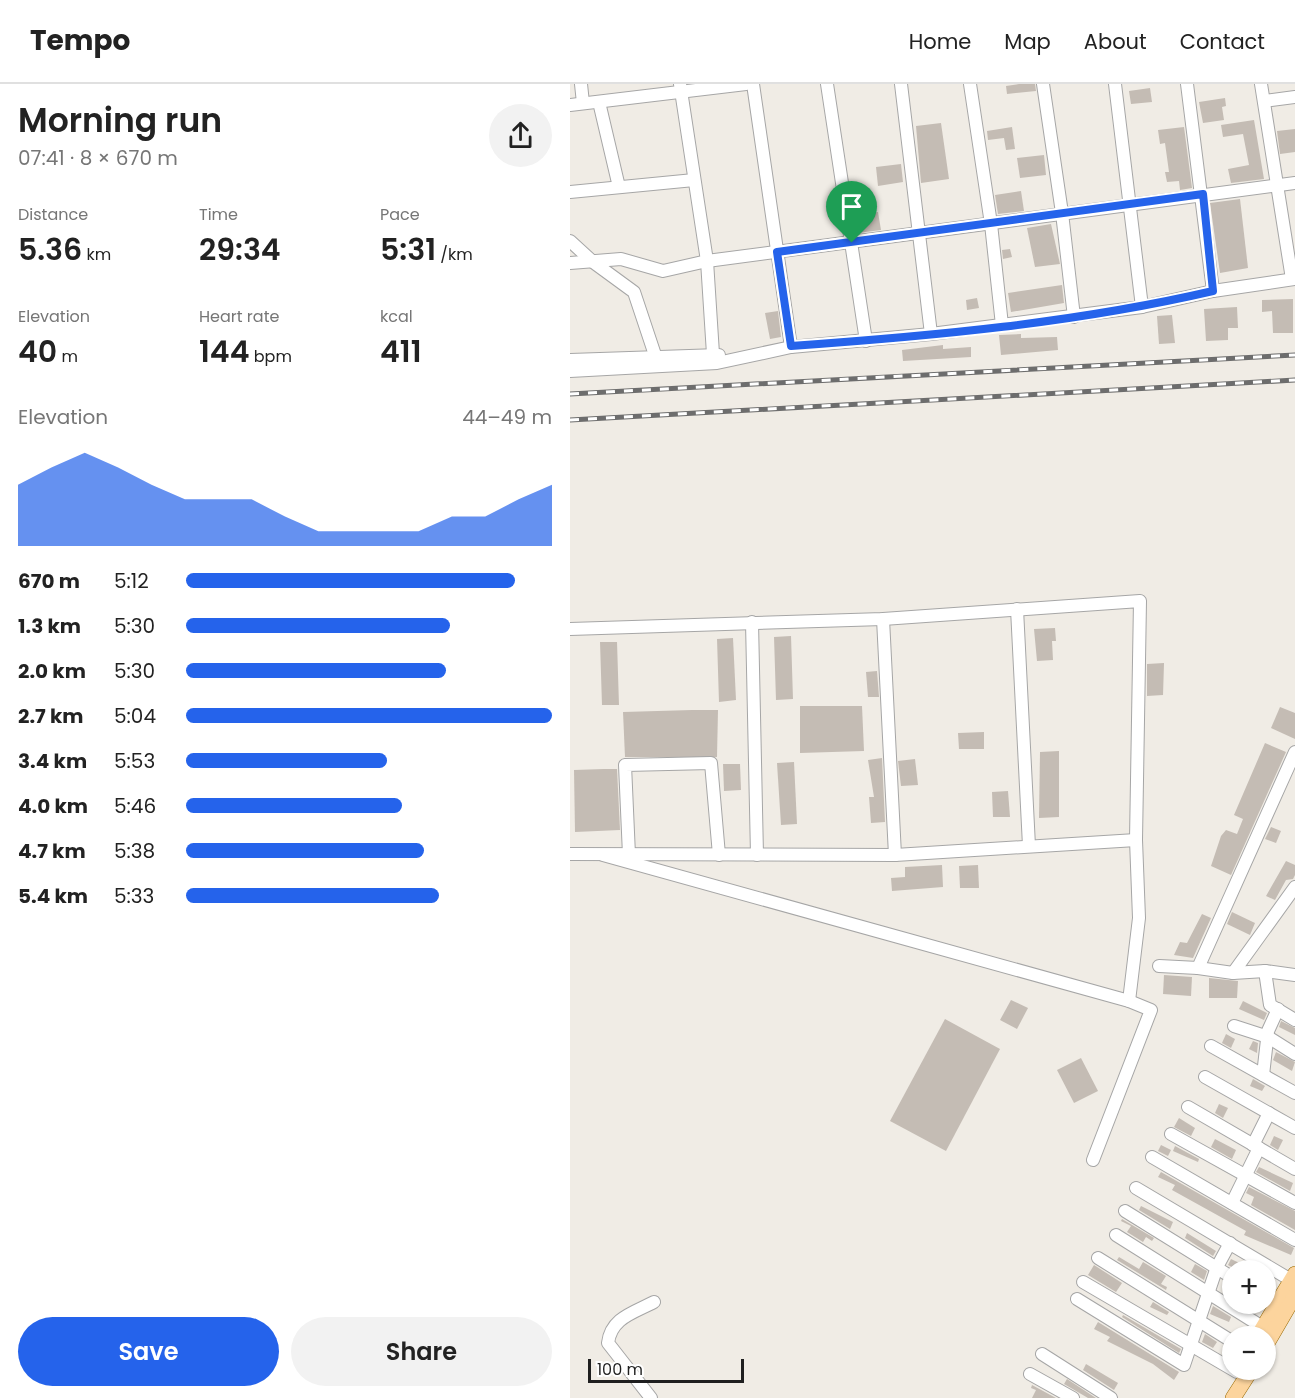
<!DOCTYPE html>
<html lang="en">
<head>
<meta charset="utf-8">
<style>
  body { margin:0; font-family:Poppins,sans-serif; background:#f2f2f2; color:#222; height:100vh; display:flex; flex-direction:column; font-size:22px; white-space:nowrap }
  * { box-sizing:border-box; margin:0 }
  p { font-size:20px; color:#767676 }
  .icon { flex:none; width:33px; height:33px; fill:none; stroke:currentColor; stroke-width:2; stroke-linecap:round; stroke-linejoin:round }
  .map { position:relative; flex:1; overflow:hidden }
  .details { display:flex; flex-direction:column; background:#fff; width:570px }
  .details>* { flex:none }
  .fabs { position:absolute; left:652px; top:1176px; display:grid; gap:12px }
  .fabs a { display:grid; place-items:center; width:54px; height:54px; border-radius:50%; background:#fff; box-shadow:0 2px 4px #0004; font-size:30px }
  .scale { position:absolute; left:18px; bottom:15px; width:156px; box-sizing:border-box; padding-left:6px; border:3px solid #1f1f1f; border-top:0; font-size:16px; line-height:21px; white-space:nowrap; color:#1f1f1f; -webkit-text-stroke:4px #fff; paint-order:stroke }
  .pin { position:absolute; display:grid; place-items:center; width:51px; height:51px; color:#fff; margin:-62px -26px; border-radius:50% 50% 50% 0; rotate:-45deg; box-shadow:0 0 6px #0007 }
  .pin .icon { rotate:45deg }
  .round { display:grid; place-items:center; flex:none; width:63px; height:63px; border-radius:32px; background:#f2f2f2 }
  .summary { display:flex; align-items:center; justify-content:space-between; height:102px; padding:0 18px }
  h1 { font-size:33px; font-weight:600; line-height:45px }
  .metrics { display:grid; grid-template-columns:repeat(3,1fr); gap:9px; height:102px; padding:6px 18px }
  .metrics div { display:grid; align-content:center }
  .metrics b { font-size:30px; font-weight:600 }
  .metrics small { font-size:16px; font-weight:400 }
  .metrics p { font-size:16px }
  .chart { height:168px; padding:12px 18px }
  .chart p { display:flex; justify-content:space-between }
  .chart svg { width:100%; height:108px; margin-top:6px; fill:#2563eb; opacity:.7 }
  .primary-button { display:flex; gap:12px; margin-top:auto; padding:12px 18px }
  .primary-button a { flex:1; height:69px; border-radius:36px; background:#2563eb; color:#fff; font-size:24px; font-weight:600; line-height:69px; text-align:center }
  .primary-button a+a { background:#f2f2f2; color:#222 }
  ul { padding:0 18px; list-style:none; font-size:20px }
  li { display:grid; grid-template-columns:96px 72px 1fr; align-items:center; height:45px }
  li i { height:15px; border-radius:8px; background:#2563eb }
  header { display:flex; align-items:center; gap:36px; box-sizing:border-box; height:84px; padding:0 30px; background:#fff; border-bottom:2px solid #e0e0e0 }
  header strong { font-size:28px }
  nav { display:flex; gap:33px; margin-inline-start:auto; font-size:21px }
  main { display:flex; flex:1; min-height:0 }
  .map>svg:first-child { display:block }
  .building { fill:#c4bcb4 }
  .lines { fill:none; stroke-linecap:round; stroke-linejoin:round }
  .minor-casing { stroke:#a6a6a6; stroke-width:14 }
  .major-casing { stroke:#996900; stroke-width:16 }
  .minor { stroke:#fff; stroke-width:12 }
  .major { stroke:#fcd49d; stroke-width:15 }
  .rail-casing { stroke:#6d6d6d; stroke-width:5 }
  .rail { stroke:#fff; stroke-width:3; stroke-dasharray:9; stroke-linecap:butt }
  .route-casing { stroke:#fff; stroke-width:12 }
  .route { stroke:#2563eb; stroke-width:8 }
</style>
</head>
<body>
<header>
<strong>Tempo</strong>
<nav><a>Home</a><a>Map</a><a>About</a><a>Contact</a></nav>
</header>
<main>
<section class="details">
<div class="summary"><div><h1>Morning run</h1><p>07:41 · 8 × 670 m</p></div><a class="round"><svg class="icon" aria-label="share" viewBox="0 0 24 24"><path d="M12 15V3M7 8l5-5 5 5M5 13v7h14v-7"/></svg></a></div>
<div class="metrics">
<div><p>Distance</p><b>5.36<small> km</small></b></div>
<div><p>Time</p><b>29:34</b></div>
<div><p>Pace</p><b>5:31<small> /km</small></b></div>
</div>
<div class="metrics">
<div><p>Elevation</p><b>40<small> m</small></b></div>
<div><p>Heart rate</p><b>144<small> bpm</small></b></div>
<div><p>kcal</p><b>411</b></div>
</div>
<div class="chart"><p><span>Elevation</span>44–49 m</p>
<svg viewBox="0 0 160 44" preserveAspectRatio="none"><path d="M0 44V19L10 12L20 6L30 12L40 19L50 25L60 25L70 25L80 32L90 38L100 38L110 38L120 38L130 32L140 32L150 25L160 19V44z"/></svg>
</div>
<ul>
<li><b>670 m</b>5:12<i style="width:90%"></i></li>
<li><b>1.3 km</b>5:30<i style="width:72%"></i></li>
<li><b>2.0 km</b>5:30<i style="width:71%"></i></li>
<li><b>2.7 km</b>5:04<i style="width:100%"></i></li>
<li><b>3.4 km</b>5:53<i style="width:55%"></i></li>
<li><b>4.0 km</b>5:46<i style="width:59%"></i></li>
<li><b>4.7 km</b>5:38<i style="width:65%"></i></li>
<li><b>5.4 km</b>5:33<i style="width:69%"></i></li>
</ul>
<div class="primary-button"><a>Save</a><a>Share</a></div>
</section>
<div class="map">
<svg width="725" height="1314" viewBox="0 0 725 1314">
  <rect width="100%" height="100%" fill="#f0ece5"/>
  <g class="building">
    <path d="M 449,0 L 465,0 L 466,7 L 437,10 L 436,2 Z"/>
    <path d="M 580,4 L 582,18 L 561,20 L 559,7 Z"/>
    <path d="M 655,14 L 656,22 L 652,23 L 654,36 L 633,39 L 629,18 Z"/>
    <path d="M 684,36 L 694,95 L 661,99 L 658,85 L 679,81 L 673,50 L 653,53 L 651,41 Z"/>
    <path d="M 371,39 L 379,95 L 351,99 L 346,42 Z"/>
    <path d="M 442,43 L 445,65 L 436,66 L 434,54 L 418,56 L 417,47 Z"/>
    <path d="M 614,43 L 622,104 L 610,106 L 609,97 L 597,98 L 595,88 L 599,88 L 595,59 L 590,60 L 588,46 Z"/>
    <path d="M 725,45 L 725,68 L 710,70 L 707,47 Z"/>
    <path d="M 474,71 L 476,91 L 450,94 L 447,74 Z"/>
    <path d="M 331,80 L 333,98 L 308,102 L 306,83 Z"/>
    <path d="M 451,107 L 454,127 L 428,130 L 425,111 Z"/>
    <path d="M 670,115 L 678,184 L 650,189 L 640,119 Z"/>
    <path d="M 308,128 L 311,146 L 288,149 L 285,131 Z"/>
    <path d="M 481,140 L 490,180 L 465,183 L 457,144 Z"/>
    <path d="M 440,165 L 442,173 L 433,175 L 432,166 Z"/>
    <path d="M 492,201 L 494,219 L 441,228 L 438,209 Z"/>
    <path d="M 407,214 L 409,224 L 397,226 L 396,216 Z"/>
    <path d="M 723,215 L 723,249 L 703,249 L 702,227 L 692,228 L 692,216 Z"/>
    <path d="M 667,223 L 668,244 L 658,244 L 658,256 L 636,257 L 634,225 Z"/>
    <path d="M 208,227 L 211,253 L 200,255 L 195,229 Z"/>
    <path d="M 602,231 L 605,259 L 589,260 L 587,232 Z"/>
    <path d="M 451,250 L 451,254 L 487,253 L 488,266 L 431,271 L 429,251 Z"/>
    <path d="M 373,261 L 373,265 L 401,263 L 401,273 L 333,277 L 332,266 Z"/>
    <path d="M 485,544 L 486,557 L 482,557 L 483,576 L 467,577 L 464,545 Z"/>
    <path d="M 221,552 L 223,615 L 206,616 L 204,553 Z"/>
    <path d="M 163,554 L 166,616 L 149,618 L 147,555 Z"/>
    <path d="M 30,558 L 47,558 L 49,621 L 32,621 Z"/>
    <path d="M 594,579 L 593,611 L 577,612 L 577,580 Z"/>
    <path d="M 307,587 L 309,613 L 298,613 L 296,588 Z"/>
    <path d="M 230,622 L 292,622 L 294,667 L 230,669 Z"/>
    <path d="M 710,623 L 725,629 L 725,655 L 701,644 Z"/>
    <path d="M 122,626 L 148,626 L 147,673 L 55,673 L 53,628 Z"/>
    <path d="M 414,648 L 414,665 L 389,665 L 388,649 Z"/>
    <path d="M 695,659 L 716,668 L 661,791 L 641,782 L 651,752 L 656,746 L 667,750 L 673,735 L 664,731 Z"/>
    <path d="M 489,667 L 489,733 L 469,734 L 470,668 Z"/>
    <path d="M 312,674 L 315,738 L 301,739 L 299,713 L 304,713 L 298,676 Z"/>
    <path d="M 345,675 L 348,701 L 331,702 L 328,677 Z"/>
    <path d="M 224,678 L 227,740 L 211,741 L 207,679 Z"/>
    <path d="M 153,680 L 170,680 L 171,706 L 154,707 Z"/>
    <path d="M 34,685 L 47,685 L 50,746 L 5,748 L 4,686 Z"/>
    <path d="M 438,707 L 440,733 L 423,733 L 422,708 Z"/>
    <path d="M 701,743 L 711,747 L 706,759 L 695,755 Z"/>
    <path d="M 716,777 L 725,781 L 725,791 L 723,795 L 716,796 L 705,816 L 696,812 Z"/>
    <path d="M 372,781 L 373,803 L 322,807 L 321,794 L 335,793 L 335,783 Z"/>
    <path d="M 408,781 L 409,804 L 390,804 L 389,782 Z"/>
    <path d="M 662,828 L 685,839 L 680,851 L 657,840 Z"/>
    <path d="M 632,830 L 641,834 L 623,874 L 604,871 L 610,858 L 617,859 Z"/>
    <path d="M 594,891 L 622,893 L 621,912 L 593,910 Z"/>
    <path d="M 639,894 L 668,897 L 667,914 L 639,914 Z"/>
    <path d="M 441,916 L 458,924 L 447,945 L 430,936 Z"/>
    <path d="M 673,917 L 697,929 L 694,936 L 669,925 Z"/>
    <path d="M 375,935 L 430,965 L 376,1067 L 320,1037 Z"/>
    <path d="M 711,937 L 725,944 L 725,951 L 709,943 Z"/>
    <path d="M 656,950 L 665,955 L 661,964 L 652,959 Z"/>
    <path d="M 683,957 L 688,959 L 687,969 L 679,965 Z"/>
    <path d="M 706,968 L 725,978 L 722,987 L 703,976 Z"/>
    <path d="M 511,974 L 528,1007 L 504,1019 L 487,986 Z"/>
    <path d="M 683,995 L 695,1002 L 692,1007 L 680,1002 Z"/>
    <path d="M 649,1020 L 658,1024 L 653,1034 L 645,1029 Z"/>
    <path d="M 609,1034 L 625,1044 L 621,1052 L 604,1043 Z"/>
    <path d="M 704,1052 L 713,1056 L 708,1066 L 700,1061 Z"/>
    <path d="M 645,1055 L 666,1066 L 662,1075 L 641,1063 Z"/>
    <path d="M 591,1061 L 601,1066 L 598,1072 L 588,1067 Z"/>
    <path d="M 605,1062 L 629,1075 L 628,1078 L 603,1067 Z"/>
    <path d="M 689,1083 L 723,1099 L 720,1107 L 686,1088 Z"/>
    <path d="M 591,1088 L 724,1164 L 721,1171 L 674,1151 L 676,1147 L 602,1106 L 605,1101 L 588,1093 Z"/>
    <path d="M 679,1103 L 725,1127 L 725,1146 L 681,1121 L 684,1113 L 676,1109 Z"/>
    <path d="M 571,1122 L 603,1138 L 600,1145 L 569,1126 Z"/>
    <path d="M 552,1135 L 584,1154 L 582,1157 L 576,1153 L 573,1158 L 557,1148 L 561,1142 L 551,1137 Z"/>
    <path d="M 617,1149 L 646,1167 L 643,1172 L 615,1154 Z"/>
    <path d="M 549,1173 L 569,1185 L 573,1178 L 596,1192 L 591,1200 L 597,1203 L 596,1206 L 547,1176 Z"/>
    <path d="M 661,1175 L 684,1186 L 667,1186 L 658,1181 Z"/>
    <path d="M 625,1180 L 637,1187 L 634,1196 L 621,1188 Z"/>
    <path d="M 524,1181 L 552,1199 L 546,1208 L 518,1191 Z"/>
    <path d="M 583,1218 L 599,1228 L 597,1231 L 580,1223 Z"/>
    <path d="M 643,1222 L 661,1233 L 659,1238 L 640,1230 Z"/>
    <path d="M 553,1231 L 611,1265 L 609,1269 L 552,1233 Z"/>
    <path d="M 528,1238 L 609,1288 L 604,1296 L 583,1280 L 537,1257 L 540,1253 L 524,1245 Z"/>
    <path d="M 635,1250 L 647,1258 L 643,1264 L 632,1258 Z"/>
    <path d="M 516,1280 L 548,1299 L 544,1306 L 513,1286 Z"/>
    <path d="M 497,1295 L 526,1314 L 518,1314 L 494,1300 Z"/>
    <path d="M 462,1301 L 486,1314 L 462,1314 L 466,1306 L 461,1304 Z"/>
  </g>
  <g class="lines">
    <g class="minor-casing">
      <g id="minor">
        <path d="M 11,0 L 13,19"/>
        <path d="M 110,0 L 137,177 L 143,270"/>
        <path d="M 183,0 L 221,263"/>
        <path d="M 257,0 L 296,257"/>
        <path d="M 331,0 L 361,250"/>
        <path d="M 400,0 L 421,140 L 432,241"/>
        <path d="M 473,0 L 492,129 L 504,233"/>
        <path d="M 545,0 L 572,223"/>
        <path d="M 617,0 L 643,207"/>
        <path d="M 691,0 L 722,195"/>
        <path d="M 694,17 L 725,13"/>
        <path d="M 29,18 L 49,103"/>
        <path d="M 0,21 L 176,0"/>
        <path d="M 0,108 L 124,96"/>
        <path d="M 0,157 L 23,178 L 64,208 L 85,271"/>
        <path d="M 0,179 L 51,175 L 93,187 L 137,177 L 725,99"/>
        <path d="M 0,276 L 149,271"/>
        <path d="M 0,287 L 147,279 L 221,263 L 361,250 L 572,223 L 643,207 L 725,195"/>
        <path d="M 447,525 L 459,762"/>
        <path d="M 313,535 L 325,771"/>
        <path d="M 182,538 L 187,771"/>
        <path d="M 0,545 L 313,535 L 570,517 L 566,756 L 569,834 L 559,917"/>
        <path d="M 0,770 L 325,771 L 566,756"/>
        <path d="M 33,771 L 559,917 L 581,926 L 523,1076"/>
        <path d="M 59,771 L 55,681 L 141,679 L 149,771"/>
        <path d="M 589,882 L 628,884 L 663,889 L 695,887 L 725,891"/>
        <path d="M 628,884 L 725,668"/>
        <path d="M 695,887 L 700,921 L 725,936"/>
        <path d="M 663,889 L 725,803"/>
        <path d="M 664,942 L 698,953 L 725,970"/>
        <path d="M 641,962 L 725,1009"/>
        <path d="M 693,991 L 698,947 L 708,925"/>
        <path d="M 635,993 L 725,1044"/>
        <path d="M 618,1023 L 725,1085"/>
        <path d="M 601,1050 L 725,1119"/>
        <path d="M 683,1061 L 699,1029"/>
        <path d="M 582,1073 L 725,1156"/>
        <path d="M 566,1104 L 721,1196"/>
        <path d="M 662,1119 L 689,1064"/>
        <path d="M 555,1127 L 663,1194"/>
        <path d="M 546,1151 L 694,1244"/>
        <path d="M 528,1174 L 663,1258"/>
        <path d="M 513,1198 L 667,1288"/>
        <path d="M 507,1215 L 614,1281 L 647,1183 L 660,1159"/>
        <path d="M 696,1215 L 706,1222"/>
        <path d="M 472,1270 L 541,1314"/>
        <path d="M 460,1290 L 503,1314"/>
        <path d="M 81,1314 L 38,1259 C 41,1234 63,1229 84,1218"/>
      </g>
    </g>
    <g class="major-casing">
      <g id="major">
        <path d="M 688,1252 L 725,1190"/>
        <path d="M 696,1261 L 725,1211"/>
        <path d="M 663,1314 L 681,1286"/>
      </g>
    </g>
    <use href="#minor" class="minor"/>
    <use href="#major" class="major"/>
    <g class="rail-casing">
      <g id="rail">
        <path d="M 0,310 L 725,271"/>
        <path d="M 0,336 L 725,296"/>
      </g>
    </g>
    <use href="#rail" class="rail"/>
  </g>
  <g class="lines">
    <g class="route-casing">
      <path id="route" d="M 633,110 L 643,207 C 505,239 362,252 221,262 L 207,168 Z"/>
    </g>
    <use href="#route" class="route"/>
  </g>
</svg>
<div class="fabs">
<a>+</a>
<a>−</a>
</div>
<div class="scale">100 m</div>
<div class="pin" style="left:282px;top:159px;background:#1e9e55"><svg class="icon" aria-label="arrive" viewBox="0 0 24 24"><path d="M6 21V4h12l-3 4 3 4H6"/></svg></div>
</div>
</main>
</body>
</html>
